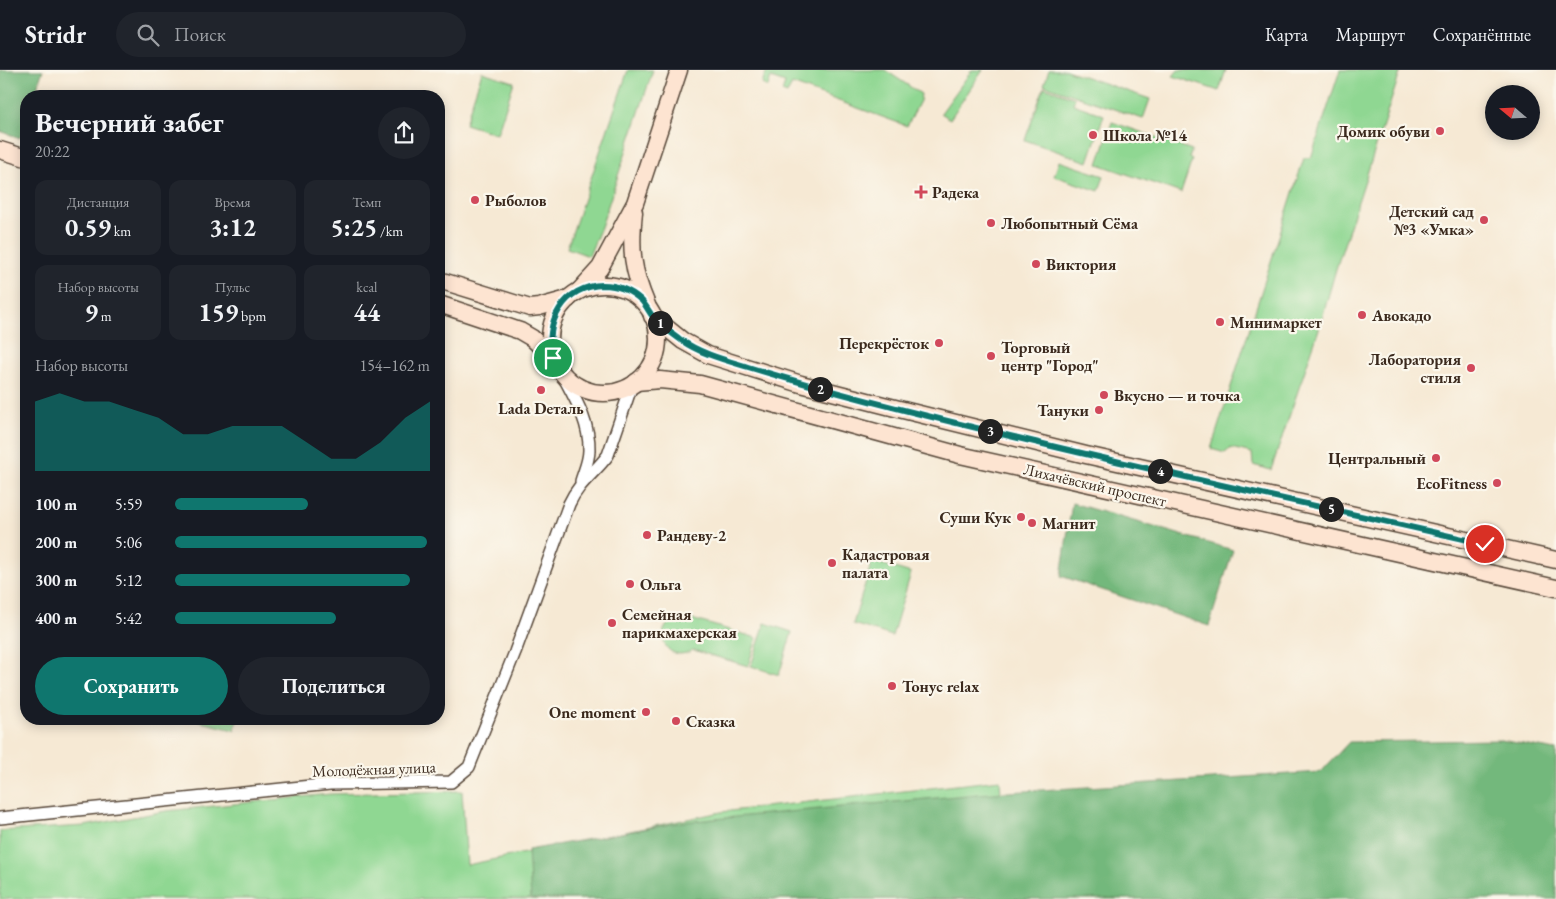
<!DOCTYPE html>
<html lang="ru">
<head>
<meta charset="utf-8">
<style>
  body { margin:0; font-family:"EB Garamond",serif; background:#20242c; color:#f1f3f6; height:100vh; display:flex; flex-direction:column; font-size:19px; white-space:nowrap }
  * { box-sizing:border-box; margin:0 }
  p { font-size:16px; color:#9ea1a6 }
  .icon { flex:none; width:28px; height:28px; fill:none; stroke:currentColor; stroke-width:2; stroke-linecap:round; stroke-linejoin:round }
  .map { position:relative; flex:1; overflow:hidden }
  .panel { position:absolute; left:20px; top:20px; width:425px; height:635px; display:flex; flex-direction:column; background:#171b24; border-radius:20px; box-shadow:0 2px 12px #0003 }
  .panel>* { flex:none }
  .needle { width:32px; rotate:289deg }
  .controls { position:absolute; left:1485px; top:15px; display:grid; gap:10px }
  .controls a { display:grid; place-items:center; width:55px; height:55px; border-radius:50%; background:#171b24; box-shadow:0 2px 12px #0003; font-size:25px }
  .pin { position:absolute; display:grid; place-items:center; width:42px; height:42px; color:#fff; margin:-21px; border:2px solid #fff; border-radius:50%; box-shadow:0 1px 5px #0007 }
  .km { position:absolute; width:25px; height:25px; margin:-12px; border-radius:50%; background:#222; color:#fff; font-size:14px; line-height:25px; text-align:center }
  .round { display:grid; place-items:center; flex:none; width:52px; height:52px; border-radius:26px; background:#20242c }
  .overview { display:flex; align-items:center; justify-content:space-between; height:85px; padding:0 15px }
  h1 { font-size:28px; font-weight:700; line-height:38px }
  .stats { display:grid; grid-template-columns:repeat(3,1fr); gap:8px; height:85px; padding:5px 15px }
  .stats div { display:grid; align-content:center; border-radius:12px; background:#20242c; text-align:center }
  .stats b { font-size:25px; font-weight:700 }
  .stats small { font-size:14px; font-weight:400 }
  .stats p { font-size:14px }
  .chart { height:140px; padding:10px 15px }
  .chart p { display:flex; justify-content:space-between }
  .chart svg { width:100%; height:90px; margin-top:5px; fill:#0f766e; opacity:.7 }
  .cta { display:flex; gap:10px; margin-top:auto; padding:10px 15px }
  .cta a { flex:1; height:58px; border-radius:30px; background:#0f766e; color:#fff; font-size:20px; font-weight:700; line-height:58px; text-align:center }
  .cta a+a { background:#20242c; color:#f1f3f6 }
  ul { padding:0 15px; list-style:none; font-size:16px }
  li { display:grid; grid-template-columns:80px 60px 1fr; align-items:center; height:38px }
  li i { height:12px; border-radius:6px; background:#0f766e }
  header { display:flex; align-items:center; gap:30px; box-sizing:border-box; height:70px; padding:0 25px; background:#171b24; border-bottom:1px solid #363941 }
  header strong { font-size:24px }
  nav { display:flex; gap:28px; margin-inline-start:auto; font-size:18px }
  .search { width:350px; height:45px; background:#20242c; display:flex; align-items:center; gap:12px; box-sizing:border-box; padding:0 18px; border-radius:28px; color:#9ea1a6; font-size:19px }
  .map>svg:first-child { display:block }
  .green { fill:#8fd792; stroke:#658058 }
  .forest { fill:#73b87c; stroke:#57714d }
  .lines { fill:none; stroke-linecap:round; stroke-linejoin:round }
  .street-casing { stroke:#574739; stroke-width:14 }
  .secondary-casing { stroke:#574739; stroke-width:19 }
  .street { stroke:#fff; stroke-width:11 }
  .secondary { stroke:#fde4d1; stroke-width:16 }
  .route-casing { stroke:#fff; stroke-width:10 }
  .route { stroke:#0f766e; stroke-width:6 }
  .poi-dot { fill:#d1495b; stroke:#fbf7ec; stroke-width:2 }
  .labels { text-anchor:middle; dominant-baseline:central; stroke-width:4.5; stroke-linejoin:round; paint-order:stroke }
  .poi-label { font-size:16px; font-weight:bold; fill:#3b2a1e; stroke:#fbf7ec; text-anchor:start }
  .street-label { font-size:16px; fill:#3b2a1e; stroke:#fbf7ec }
</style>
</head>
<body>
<header>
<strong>Stridr</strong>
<div class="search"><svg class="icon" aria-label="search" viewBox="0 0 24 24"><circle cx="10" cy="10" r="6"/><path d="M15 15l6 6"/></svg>Поиск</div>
<nav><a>Карта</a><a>Маршрут</a><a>Сохранённые</a></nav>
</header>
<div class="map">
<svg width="1556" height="829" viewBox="0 0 1556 829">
  <rect width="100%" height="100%" fill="#fbf7ec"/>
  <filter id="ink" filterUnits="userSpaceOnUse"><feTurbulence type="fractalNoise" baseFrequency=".02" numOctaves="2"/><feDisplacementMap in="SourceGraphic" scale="10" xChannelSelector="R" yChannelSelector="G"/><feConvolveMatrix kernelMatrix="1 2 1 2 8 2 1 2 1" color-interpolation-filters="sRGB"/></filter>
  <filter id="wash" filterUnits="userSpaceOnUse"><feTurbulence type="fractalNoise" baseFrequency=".0096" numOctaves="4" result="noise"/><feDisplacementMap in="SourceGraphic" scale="20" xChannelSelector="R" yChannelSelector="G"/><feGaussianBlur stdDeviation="1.12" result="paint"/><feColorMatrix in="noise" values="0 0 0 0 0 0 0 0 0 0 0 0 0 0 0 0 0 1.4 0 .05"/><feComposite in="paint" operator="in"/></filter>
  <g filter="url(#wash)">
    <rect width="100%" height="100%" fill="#f6e9d4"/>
    <g class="green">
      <path d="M 628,0 L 653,0 L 601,157 L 589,186 L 567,178 Z"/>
      <path d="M 767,0 L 885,0 L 921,24 L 920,31 L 907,56 L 792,14 L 787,24 L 782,22 L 785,13 L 771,8 L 768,17 L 762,14 Z"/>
      <path d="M 972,0 L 983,0 L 950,49 L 941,43 Z"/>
      <path d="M 1049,0 L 1066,0 L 1150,29 L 1143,49 L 1044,15 Z"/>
      <path d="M 1178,0 L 1226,0 L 1219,21 L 1173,6 Z"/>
      <path d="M 1340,0 L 1401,0 L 1336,199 L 1319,259 L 1271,400 L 1253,395 L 1252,383 L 1231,378 L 1225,383 L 1211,379 L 1304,88 L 1311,88 Z"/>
      <path d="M 482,2 L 514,12 L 497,64 L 465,54 Z"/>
      <path d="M 1044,17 L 1075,28 L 1073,34 L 1104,45 L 1088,92 L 1025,70 Z"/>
      <path d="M 1112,52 L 1192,80 L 1189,88 L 1192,90 L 1181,123 L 1098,94 Z"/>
      <path d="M 1059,91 L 1104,106 L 1099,121 L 1054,106 Z"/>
      <path d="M 872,491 L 911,503 L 892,566 L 853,554 Z"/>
      <path d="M 682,548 L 688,548 L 757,568 L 748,596 L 693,580 C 664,597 648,553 682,548 Z"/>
      <path d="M 765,553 L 792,562 L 779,605 L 751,596 Z"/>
      <path d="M 189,649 L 238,649 L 234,660 Z"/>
      <path d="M 1000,710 L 1009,829 L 0,829 L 0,761 L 84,756 L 166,741 L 330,724 L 462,721 L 467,795 L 721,742 Z"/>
    </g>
    <g class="forest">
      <path d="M 0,0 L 43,0 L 34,26 L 26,26 L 26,50 L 20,68 L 0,61 Z"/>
      <path d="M 1072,433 L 1233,480 L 1209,556 L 1061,506 Z"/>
      <path d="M 1501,670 L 1556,680 L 1556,829 L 531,829 L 528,780 L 683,752 L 978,724 L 1321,702 L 1349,672 Z"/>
    </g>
  </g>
  <g filter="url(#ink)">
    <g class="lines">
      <g class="street-casing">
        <g id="street">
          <path d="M 561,302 C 574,327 590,352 589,380 C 589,391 584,401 581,411"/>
          <path d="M 0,748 L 330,714 L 451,712 L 469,697 L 515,582 L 569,434 C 579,412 594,404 608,385 L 632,315"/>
        </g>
      </g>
      <g class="secondary-casing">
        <g id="secondary">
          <path d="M 0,80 L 26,88"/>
          <path d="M 634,142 C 630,180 632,200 647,235"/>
          <path d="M 439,210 L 530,238 L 539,237 L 568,229"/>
          <circle cx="604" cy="269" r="54"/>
          <path d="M 580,220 L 600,198 L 635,133 L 679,0"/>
          <path d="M 439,234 L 520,261 L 532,268 L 553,288"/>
          <path d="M 652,246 L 683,271 L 708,285 L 801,314 L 899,339 L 1086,385 L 1556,490"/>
          <path d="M 636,312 L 660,310 L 700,314 L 960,385 L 1556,518"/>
        </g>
      </g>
      <use href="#street" class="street"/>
      <use href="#secondary" class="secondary"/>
    </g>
  </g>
  <g class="lines" filter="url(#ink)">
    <g class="route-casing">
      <path id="route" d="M 553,288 C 543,253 564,216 603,215 C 617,215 631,221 641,230 C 646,235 649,242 653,247 C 661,256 672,263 681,270 C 701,284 725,290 748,297 C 836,324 925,346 1014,367 C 1170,405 1328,438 1485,474"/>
    </g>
    <use href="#route" class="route"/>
  </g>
  <g class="poi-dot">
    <circle cx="1440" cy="61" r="5"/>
    <circle cx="1093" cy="65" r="5"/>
    <path d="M918.5 114.5h5v5h5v5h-5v5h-5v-5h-5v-5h5z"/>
    <circle cx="475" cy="130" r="5"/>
    <circle cx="1484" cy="150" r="5"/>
    <circle cx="991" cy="153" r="5"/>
    <circle cx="1036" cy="194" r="5"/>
    <circle cx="1362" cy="245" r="5"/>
    <circle cx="1220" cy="252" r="5"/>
    <circle cx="939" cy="273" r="5"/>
    <circle cx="991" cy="286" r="5"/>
    <circle cx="1471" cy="298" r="5"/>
    <circle cx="541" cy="320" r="5"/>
    <circle cx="1104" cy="325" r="5"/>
    <circle cx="1099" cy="340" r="5"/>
    <circle cx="1436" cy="388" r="5"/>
    <circle cx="1497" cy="413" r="5"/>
    <circle cx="1021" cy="447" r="5"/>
    <circle cx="1032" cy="453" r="5"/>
    <circle cx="647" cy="465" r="5"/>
    <circle cx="832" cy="493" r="5"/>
    <circle cx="630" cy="514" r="5"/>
    <circle cx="612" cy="553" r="5"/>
    <circle cx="892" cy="616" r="5"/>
    <circle cx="646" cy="642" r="5"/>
    <circle cx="676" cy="651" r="5"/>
  </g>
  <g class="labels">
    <g class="poi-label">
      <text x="1430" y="61" text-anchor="end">Домик обуви</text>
      <text x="1103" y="65">Школа №14</text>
      <text x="932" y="122">Радека</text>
      <text x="485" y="130">Рыболов</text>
      <text x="1474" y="141" text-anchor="end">Детский сад<tspan x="1474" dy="18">№3 «Умка»</tspan></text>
      <text x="1001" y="153">Любопытный Сёма</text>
      <text x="1046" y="194">Виктория</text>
      <text x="1372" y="245">Авокадо</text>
      <text x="1230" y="252">Минимаркет</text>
      <text x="929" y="273" text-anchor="end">Перекрёсток</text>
      <text x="1001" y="277">Торговый<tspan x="1001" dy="18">центр "Город"</tspan></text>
      <text x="1461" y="289" text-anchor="end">Лаборатория<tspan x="1461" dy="18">стиля</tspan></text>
      <text x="1114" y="325">Вкусно — и точка</text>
      <text x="541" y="338" text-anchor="middle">Lada Dеталь</text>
      <text x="1089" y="340" text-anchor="end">Тануки</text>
      <text x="1426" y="388" text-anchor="end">Центральный</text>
      <text x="1487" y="413" text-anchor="end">EcoFitness</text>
      <text x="1011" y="447" text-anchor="end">Суши Кук</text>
      <text x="1042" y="453">Магнит</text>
      <text x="657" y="465">Рандеву-2</text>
      <text x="842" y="484">Кадастровая<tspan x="842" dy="18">палата</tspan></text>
      <text x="640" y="514">Ольга</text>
      <text x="622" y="544">Семейная<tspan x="622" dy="18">парикмахерская</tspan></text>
      <text x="902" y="616">Тонус relax</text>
      <text x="636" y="642" text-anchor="end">One moment</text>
      <text x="686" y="651">Сказка</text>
    </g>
    <g class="street-label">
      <text transform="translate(1095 415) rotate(13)">Лихачёвский проспект</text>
      <text transform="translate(374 699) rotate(-2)">Молодёжная улица</text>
    </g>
  </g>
</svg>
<div class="controls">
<a><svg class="needle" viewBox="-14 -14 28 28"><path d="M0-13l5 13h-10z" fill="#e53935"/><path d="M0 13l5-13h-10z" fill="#9ea1a6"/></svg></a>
</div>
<div class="pin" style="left:553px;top:288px;background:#1e9e55"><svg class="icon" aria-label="arrive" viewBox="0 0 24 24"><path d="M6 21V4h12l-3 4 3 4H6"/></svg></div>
<div class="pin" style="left:1485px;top:474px;background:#d93025"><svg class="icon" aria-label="check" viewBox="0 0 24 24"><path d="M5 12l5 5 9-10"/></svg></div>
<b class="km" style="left:660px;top:253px">1</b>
<b class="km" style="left:820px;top:319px">2</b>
<b class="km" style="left:990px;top:361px">3</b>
<b class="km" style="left:1160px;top:401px">4</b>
<b class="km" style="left:1331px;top:439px">5</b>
<section class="panel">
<div class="overview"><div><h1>Вечерний забег</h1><p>20:22</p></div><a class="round"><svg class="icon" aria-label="share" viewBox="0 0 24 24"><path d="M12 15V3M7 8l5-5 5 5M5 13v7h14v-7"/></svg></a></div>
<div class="stats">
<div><p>Дистанция</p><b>0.59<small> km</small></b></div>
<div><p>Время</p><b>3:12</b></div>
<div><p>Темп</p><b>5:25<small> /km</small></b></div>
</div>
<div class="stats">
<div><p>Набор высоты</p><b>9<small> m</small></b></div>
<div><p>Пульс</p><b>159<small> bpm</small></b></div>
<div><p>kcal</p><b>44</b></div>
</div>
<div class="chart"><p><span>Набор высоты</span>154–162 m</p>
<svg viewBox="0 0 160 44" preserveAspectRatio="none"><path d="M0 44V10L10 6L20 10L30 10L40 14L50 18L60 26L70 26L80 22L90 22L100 22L110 30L120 38L130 38L140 30L150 18L160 10V44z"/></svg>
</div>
<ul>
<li><b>100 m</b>5:59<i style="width:52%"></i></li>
<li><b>200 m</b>5:06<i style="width:99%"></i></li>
<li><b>300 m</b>5:12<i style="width:92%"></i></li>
<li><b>400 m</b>5:42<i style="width:63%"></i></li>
</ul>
<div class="cta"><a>Сохранить</a><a>Поделиться</a></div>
</section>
</div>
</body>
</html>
